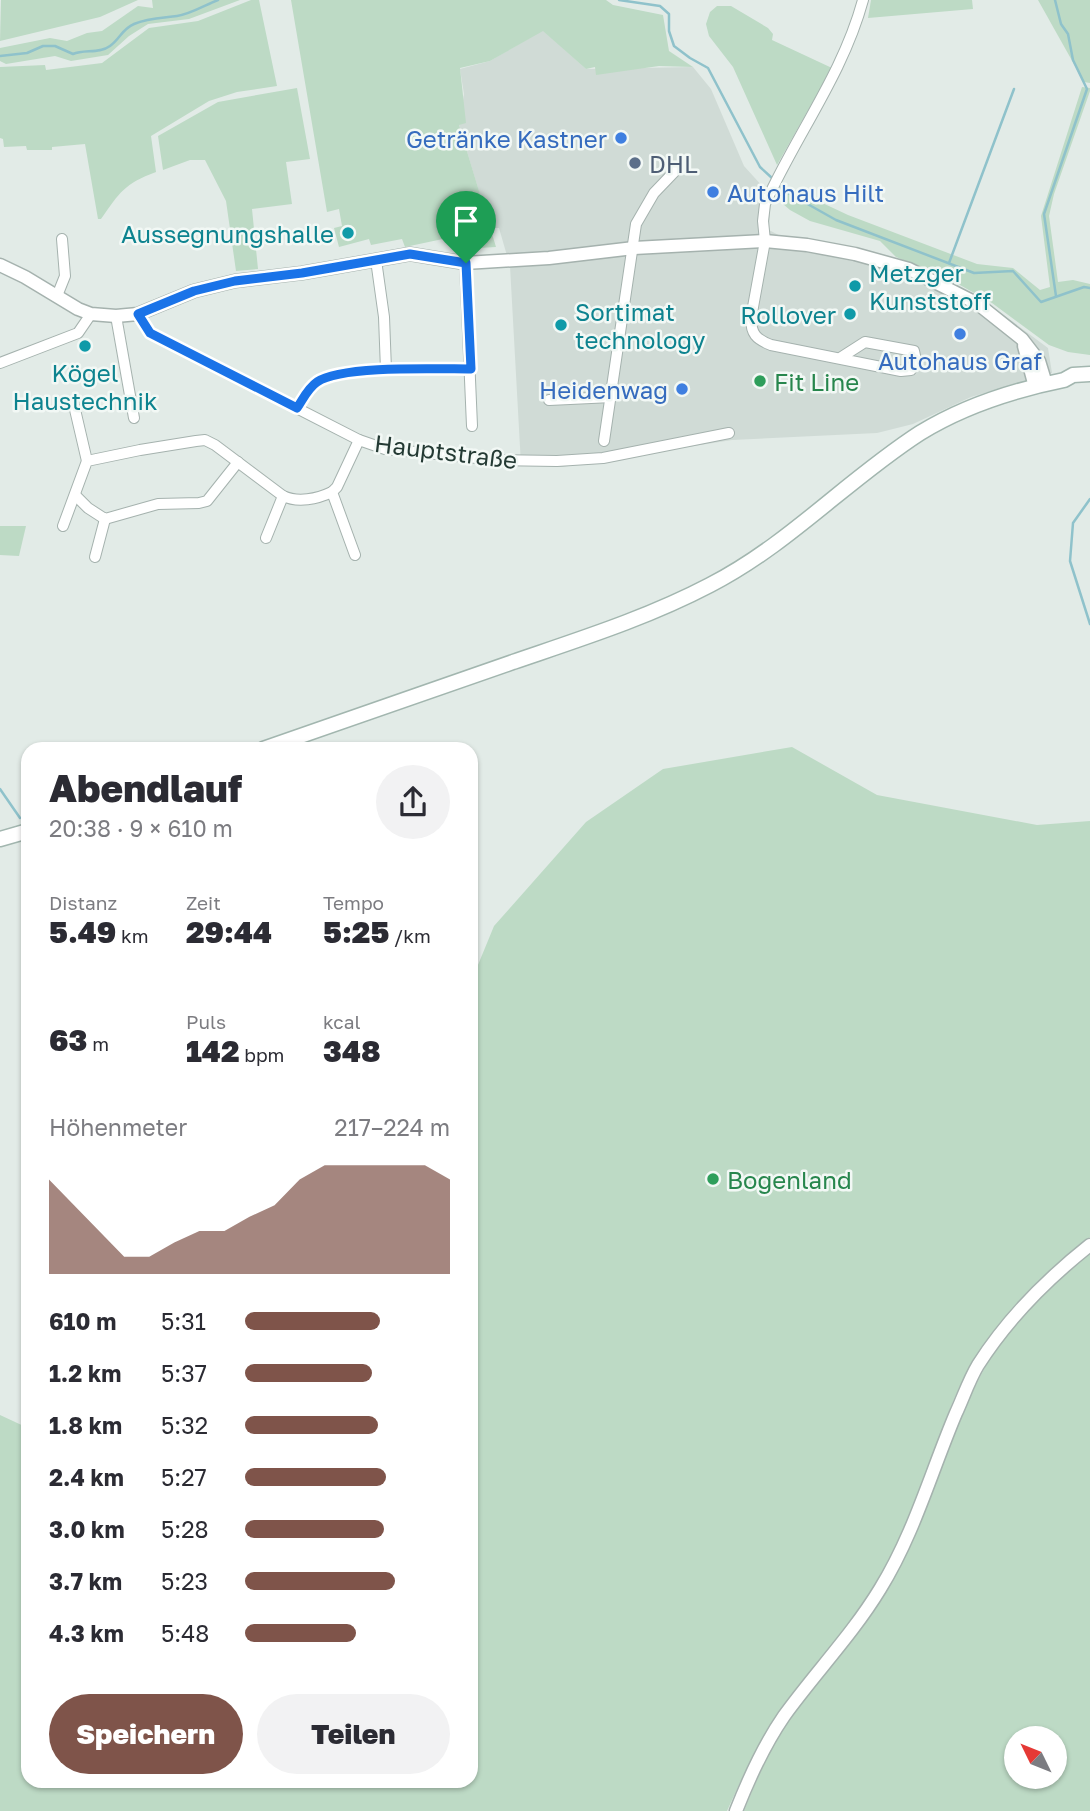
<!DOCTYPE html>
<html lang="de">
<head>
<meta charset="utf-8">
<style>
  body { margin:0; font-family:"Golos Text",sans-serif; background:#f2f2f3; color:#2b2b33; height:100vh; display:flex; flex-direction:column; font-size:26px; white-space:nowrap }
  * { box-sizing:border-box; margin:0 }
  p { font-size:23px; color:#7c7c81 }
  .icon { flex:none; width:38px; height:38px; fill:none; stroke:currentColor; stroke-width:2; stroke-linecap:round; stroke-linejoin:round }
  .map { position:relative; flex:1; overflow:hidden }
  .drawer { position:absolute; left:21px; top:742px; width:457px; height:1046px; display:flex; flex-direction:column; background:#fff; border-radius:21px; box-shadow:0 2px 5px #0004 }
  .drawer>* { flex:none }
  .needle { width:46px; rotate:313deg }
  .fabs { position:absolute; left:1004px; top:1726px; display:grid; gap:14px }
  .fabs a { display:grid; place-items:center; width:63px; height:63px; border-radius:50%; background:#fff; box-shadow:0 2px 5px #0004; font-size:35px }
  .pin { position:absolute; display:grid; place-items:center; width:60px; height:60px; color:#fff; margin:-72px -30px; border-radius:50% 50% 50% 0; rotate:-45deg; box-shadow:0 0 7px #0007 }
  .pin .icon { rotate:45deg }
  .round { display:grid; place-items:center; flex:none; width:74px; height:74px; border-radius:37px; background:#f2f2f3 }
  .head { display:flex; align-items:center; justify-content:space-between; height:119px; padding:0 28px }
  h1 { font-size:38px; font-weight:800; line-height:52px }
  .stats { display:grid; grid-template-columns:repeat(3,1fr); gap:10px; height:119px; padding:7px 28px }
  .stats div { display:grid; align-content:center }
  .stats b { font-size:30px; font-weight:800 }
  .stats small { font-size:19px; font-weight:400 }
  .stats p { font-size:19px }
  .chart { height:196px; padding:14px 28px }
  .chart p { display:flex; justify-content:space-between }
  .chart svg { width:100%; height:126px; margin-top:7px; fill:#7f544a; opacity:.7 }
  .action { display:flex; gap:14px; margin-top:auto; padding:14px 28px }
  .action a { flex:1; height:80px; border-radius:42px; background:#7f544a; color:#fff; font-size:28px; font-weight:800; line-height:80px; text-align:center }
  .action a+a { background:#f2f2f3; color:#2b2b33 }
  ul { padding:0 28px; list-style:none; font-size:23px }
  li { display:grid; grid-template-columns:112px 84px 1fr; align-items:center; height:52px }
  li i { height:18px; border-radius:9px; background:#7f544a }
  .map>svg:first-child { display:block }
  .built { fill:#d0dbd6 }
  .green { fill:#bddac5; fill-rule:evenodd }
  .lines { fill:none; stroke-linecap:round; stroke-linejoin:round }
  .stream { stroke:#8fc2cb; stroke-width:2.5 }
  .minor-casing { stroke:#a5b2ae; stroke-width:12 }
  .tertiary-casing { stroke:#a5b2ae; stroke-width:15 }
  .secondary-casing { stroke:#a2b6af; stroke-width:17 }
  .minor { stroke:#fff; stroke-width:10 }
  .tertiary { stroke:#fff; stroke-width:12 }
  .secondary { stroke:#fff; stroke-width:14 }
  .route-casing { stroke:#fff; stroke-width:14 }
  .route { stroke:#1a73e8; stroke-width:9 }
  .shop-dot { fill:#3f7fe0; stroke:#f2f8f5; stroke-width:2.5 }
  .service-dot { fill:#5c6f8a; stroke:#f2f8f5; stroke-width:2.5 }
  .culture-dot { fill:#0f9aa8; stroke:#f2f8f5; stroke-width:2.5 }
  .leisure-dot { fill:#2e9e5b; stroke:#f2f8f5; stroke-width:2.5 }
  .labels { text-anchor:middle; dominant-baseline:central; stroke-width:5; stroke-linejoin:round; paint-order:stroke }
  .shop-label { font-size:24px; fill:#366cbe; stroke:#f2f8f5; text-anchor:end }
  .service-label { font-size:24px; fill:#4e5e75; stroke:#f2f8f5; text-anchor:start }
  .culture-label { font-size:24px; fill:#0d838f; stroke:#f2f8f5; text-anchor:end }
  .leisure-label { font-size:24px; fill:#27864d; stroke:#f2f8f5; text-anchor:start }
  .street-label { font-size:24px; fill:#243a34; stroke:#f2f8f5 }
</style>
</head>
<body>
<div class="map">
<svg width="1090" height="1811" viewBox="0 0 1090 1811">
  <rect width="100%" height="100%" fill="#e2ebe7"/>
  <path class="built" d="M 543,30 L 586,69 L 693,67 L 711,89 L 744,166 L 764,188 L 770,212 L 769,230 L 786,239 L 913,267 L 985,301 L 1048,348 L 1052,373 L 971,397 L 913,424 L 877,433 L 732,440 L 562,467 L 521,465 L 510,266 L 499,228 L 490,228 L 459,125 L 464,94 L 460,69 L 490,61 Z"/>
  <g class="green">
    <path d="M 1,0 L 138,0 L 100,17 L 0,41 Z"/>
    <path d="M 152,0 L 240,0 L 189,19 L 148,24 L 129,36 L 108,55 L 71,61 L 55,56 L 6,64 L 0,61 L 0,48 L 50,38 L 67,41 L 87,33 L 102,31 L 138,6 L 153,8 Z"/>
    <path d="M 251,0 L 259,0 L 277,86 L 237,92 L 209,101 L 151,136 L 156,172 C 124,184 120,192 101,219 L 98,219 L 85,144 L 52,147 L 52,150 L 27,150 L 26,146 L 4,147 L 3,139 L 0,138 L 0,67 L 45,65 L 46,70 L 102,63 L 149,28 L 198,21 Z"/>
    <path d="M 291,0 L 606,0 L 613,5 L 663,15 L 669,51 L 693,67 L 659,66 L 596,75 L 595,67 L 586,69 L 543,31 L 490,61 L 460,68 L 466,123 L 459,125 L 496,247 L 461,249 L 457,236 L 405,247 L 402,239 L 371,245 L 369,239 L 339,247 L 334,228 L 342,226 L 339,209 L 327,212 Z"/>
    <path d="M 871,0 L 972,0 L 973,9 L 868,18 Z"/>
    <path d="M 1038,0 L 1090,0 L 1090,83 L 1084,82 Z"/>
    <path d="M 717,6 L 731,6 L 768,28 L 773,34 L 772,40 L 832,68 L 777,165 L 733,67 L 709,36 L 706,24 L 710,12 Z"/>
    <path d="M 1082,87 L 1090,88 L 1090,91 L 1054,194 L 1049,216 L 1058,282 L 1073,280 L 1090,284 L 1090,355 L 1068,352 L 1049,345 L 992,303 L 951,280 L 896,257 L 880,241 L 810,221 L 790,210 L 776,198 L 782,184 L 848,215 L 977,264 L 1013,268 L 1040,290 L 1050,287 L 1041,216 Z"/>
    <path d="M 297,88 L 310,159 L 286,162 L 292,204 L 252,209 L 258,269 L 236,271 L 226,201 L 205,160 L 190,160 L 163,170 L 158,136 L 218,102 Z"/>
    <path d="M 0,526 L 26,526 L 19,556 L 0,555 Z"/>
    <path d="M 792,747 L 877,795 L 1037,825 L 1090,821 L 1090,1237 C 1034,1279 982,1333 954,1399 C 927,1463 908,1534 871,1594 C 845,1635 810,1669 782,1707 C 759,1739 743,1776 727,1811 L 0,1811 L 0,1415 L 28,1428 L 28,1782 L 471,1782 L 471,982 L 494,926 L 586,822 L 663,769 Z"/>
    <path d="M 1090,1253 L 1090,1811 L 744,1811 C 757,1779 771,1745 792,1716 C 821,1677 856,1641 882,1598 C 925,1528 943,1447 981,1375 C 1006,1327 1047,1285 1090,1253 ZM 1017,1738 L 1055,1738 L 1055,1776 L 1017,1776 Z"/>
  </g>
  <g class="lines">
    <g class="stream">
      <path d="M 619,0 L 660,6 L 669,14 L 669,31 L 674,46 L 690,58 L 708,68 L 760,167 L 772,178"/>
      <path d="M 1055,0 L 1061,24 L 1068,34 L 1073,60 L 1087,89 L 1044,214 L 1056,296"/>
      <path d="M 0,56 L 27,53 L 43,46 L 55,46 L 73,54 C 84,49 99,54 110,46 C 120,39 122,29 134,24 C 148,18 162,18 177,16 C 191,14 205,5 218,0"/>
      <path d="M 777,183 L 788,193 L 836,220 L 974,273 L 1013,271 L 1041,302 L 1084,287 L 1090,288"/>
      <path d="M 949,263 L 1014,89"/>
      <path d="M 1090,499 L 1073,523 L 1070,561 L 1090,624"/>
      <path d="M 0,789 L 20,818"/>
    </g>
    <g class="minor-casing">
      <g id="minor">
        <path d="M 376,260 L 384,317 L 386,370"/>
        <path d="M 465,263 L 472,426"/>
        <path d="M 57,296 L 65,276 L 62,239"/>
        <path d="M 138,314 L 150,333 L 359,440 L 385,449 L 497,460 L 557,461 L 603,458 L 729,433"/>
        <path d="M 116,316 L 134,418"/>
        <path d="M 840,358 L 865,342 L 914,351 L 916,360 L 911,370 L 901,371 L 771,345 C 756,339 751,334 751,318 L 765,241 L 763,221 L 765,204 C 796,135 843,74 863,0"/>
        <path d="M 0,363 L 78,333 L 91,314"/>
        <path d="M 549,400 L 612,397"/>
        <path d="M 73,401 L 87,461"/>
        <path d="M 297,408 C 303,399 308,388 317,382 C 341,365 439,369 471,369"/>
        <path d="M 604,441 L 636,224 L 654,193 L 678,168"/>
        <path d="M 75,495 L 88,508 L 105,519 L 158,504 L 199,503 L 207,501 L 238,462"/>
        <path d="M 63,526 L 87,461 L 140,450 L 196,441 L 205,440 L 215,445 L 283,496 C 298,503 317,499 332,492"/>
        <path d="M 266,538 L 283,496"/>
        <path d="M 355,555 L 332,492 L 337,487 L 359,440"/>
        <path d="M 95,557 L 105,519"/>
      </g>
    </g>
    <g class="tertiary-casing">
      <g id="tertiary">
        <path d="M 0,265 L 25,277 L 78,309 L 91,314 L 116,316 L 138,314 L 194,291 L 235,281 L 302,273 L 410,254 L 465,263 L 549,258 L 634,248 L 765,241 L 807,245 L 855,254 L 909,269 L 978,304 L 1022,339 L 1039,361 L 1046,384"/>
        <path d="M 1024,346 L 1035,387"/>
        <path d="M 736,1811 C 749,1778 764,1745 784,1716 C 815,1673 852,1635 880,1589 C 914,1534 931,1472 956,1413 C 963,1398 969,1380 978,1365 C 1008,1318 1047,1279 1090,1245"/>
      </g>
    </g>
    <g class="secondary-casing">
      <g id="secondary">
        <path d="M 263,749 C 347,720 430,691 513,662 C 580,639 647,618 710,585 C 788,545 847,480 920,433 C 964,406 1014,390 1064,380 L 1073,375 L 1090,374"/>
        <path d="M 0,839 L 28,831"/>
      </g>
    </g>
    <use href="#minor" class="minor"/>
    <use href="#tertiary" class="tertiary"/>
    <use href="#secondary" class="secondary"/>
  </g>
  <g class="lines">
    <g class="route-casing">
      <path id="route" d="M 410,254 L 466,263 L 471,369 C 438,369 341,365 317,382 C 308,388 303,399 297,408 L 150,333 L 138,314 L 194,291 L 235,281 L 302,273 Z"/>
    </g>
    <use href="#route" class="route"/>
  </g>
  <g class="shop-dot">
    <circle cx="621" cy="138" r="7"/>
    <circle cx="713" cy="192" r="7"/>
    <circle cx="960" cy="334" r="7"/>
    <circle cx="682" cy="389" r="7"/>
  </g>
  <circle class="service-dot" cx="635" cy="163" r="7"/>
  <g class="culture-dot">
    <circle cx="348" cy="233" r="7"/>
    <circle cx="855" cy="286" r="7"/>
    <circle cx="850" cy="314" r="7"/>
    <circle cx="561" cy="325" r="7"/>
    <circle cx="85" cy="346" r="7"/>
  </g>
  <g class="leisure-dot">
    <circle cx="760" cy="381" r="7"/>
    <circle cx="713" cy="1179" r="7"/>
  </g>
  <g class="labels">
    <g class="shop-label">
      <text x="607" y="138">Getränke Kastner</text>
      <text x="727" y="192" text-anchor="start">Autohaus Hilt</text>
      <text x="960" y="360" text-anchor="middle">Autohaus Graf</text>
      <text x="668" y="389">Heidenwag</text>
    </g>
    <g class="service-label">
      <text x="649" y="163">DHL</text>
    </g>
    <g class="culture-label">
      <text x="334" y="233">Aussegnungshalle</text>
      <text x="869" y="272" text-anchor="start">Metzger<tspan x="869" dy="28">Kunststoff</tspan></text>
      <text x="575" y="311" text-anchor="start">Sortimat<tspan x="575" dy="28">technology</tspan></text>
      <text x="836" y="314">Rollover</text>
      <text x="85" y="372" text-anchor="middle">Kögel<tspan x="85" dy="28">Haustechnik</tspan></text>
    </g>
    <g class="leisure-label">
      <text x="774" y="381">Fit Line</text>
      <text x="727" y="1179">Bogenland</text>
    </g>
    <g class="street-label">
      <text transform="translate(446 451) rotate(7)">Hauptstraße</text>
    </g>
  </g>
</svg>
<div class="fabs">
<a><svg class="needle" viewBox="-14 -14 28 28"><path d="M0-13l5 13h-10z" fill="#e53935"/><path d="M0 13l5-13h-10z" fill="#7c7c81"/></svg></a>
</div>
<div class="pin" style="left:466px;top:263px;background:#1e9e55"><svg class="icon" aria-label="arrive" viewBox="0 0 24 24"><path d="M6 21V4h12l-3 4 3 4H6"/></svg></div>
<section class="drawer">
<div class="head"><div><h1>Abendlauf</h1><p>20:38 · 9 × 610 m</p></div><a class="round"><svg class="icon" aria-label="share" viewBox="0 0 24 24"><path d="M12 15V3M7 8l5-5 5 5M5 13v7h14v-7"/></svg></a></div>
<div class="stats">
<div><p>Distanz</p><b>5.49<small> km</small></b></div>
<div><p>Zeit</p><b>29:44</b></div>
<div><p>Tempo</p><b>5:25<small> /km</small></b></div>
</div>
<div class="stats">
<div><b>63<small> m</small></b></div>
<div><p>Puls</p><b>142<small> bpm</small></b></div>
<div><p>kcal</p><b>348</b></div>
</div>
<div class="chart"><p><span>Höhenmeter</span>217–224 m</p>
<svg viewBox="0 0 160 44" preserveAspectRatio="none"><path d="M0 44V11L10 20L20 29L30 38L40 38L50 33L60 29L70 29L80 24L90 20L100 11L110 6L120 6L130 6L140 6L150 6L160 11V44z"/></svg>
</div>
<ul>
<li><b>610 m</b>5:31<i style="width:66%"></i></li>
<li><b>1.2 km</b>5:37<i style="width:62%"></i></li>
<li><b>1.8 km</b>5:32<i style="width:65%"></i></li>
<li><b>2.4 km</b>5:27<i style="width:69%"></i></li>
<li><b>3.0 km</b>5:28<i style="width:68%"></i></li>
<li><b>3.7 km</b>5:23<i style="width:73%"></i></li>
<li><b>4.3 km</b>5:48<i style="width:54%"></i></li>
</ul>
<div class="action"><a>Speichern</a><a>Teilen</a></div>
</section>
</div>
</body>
</html>
